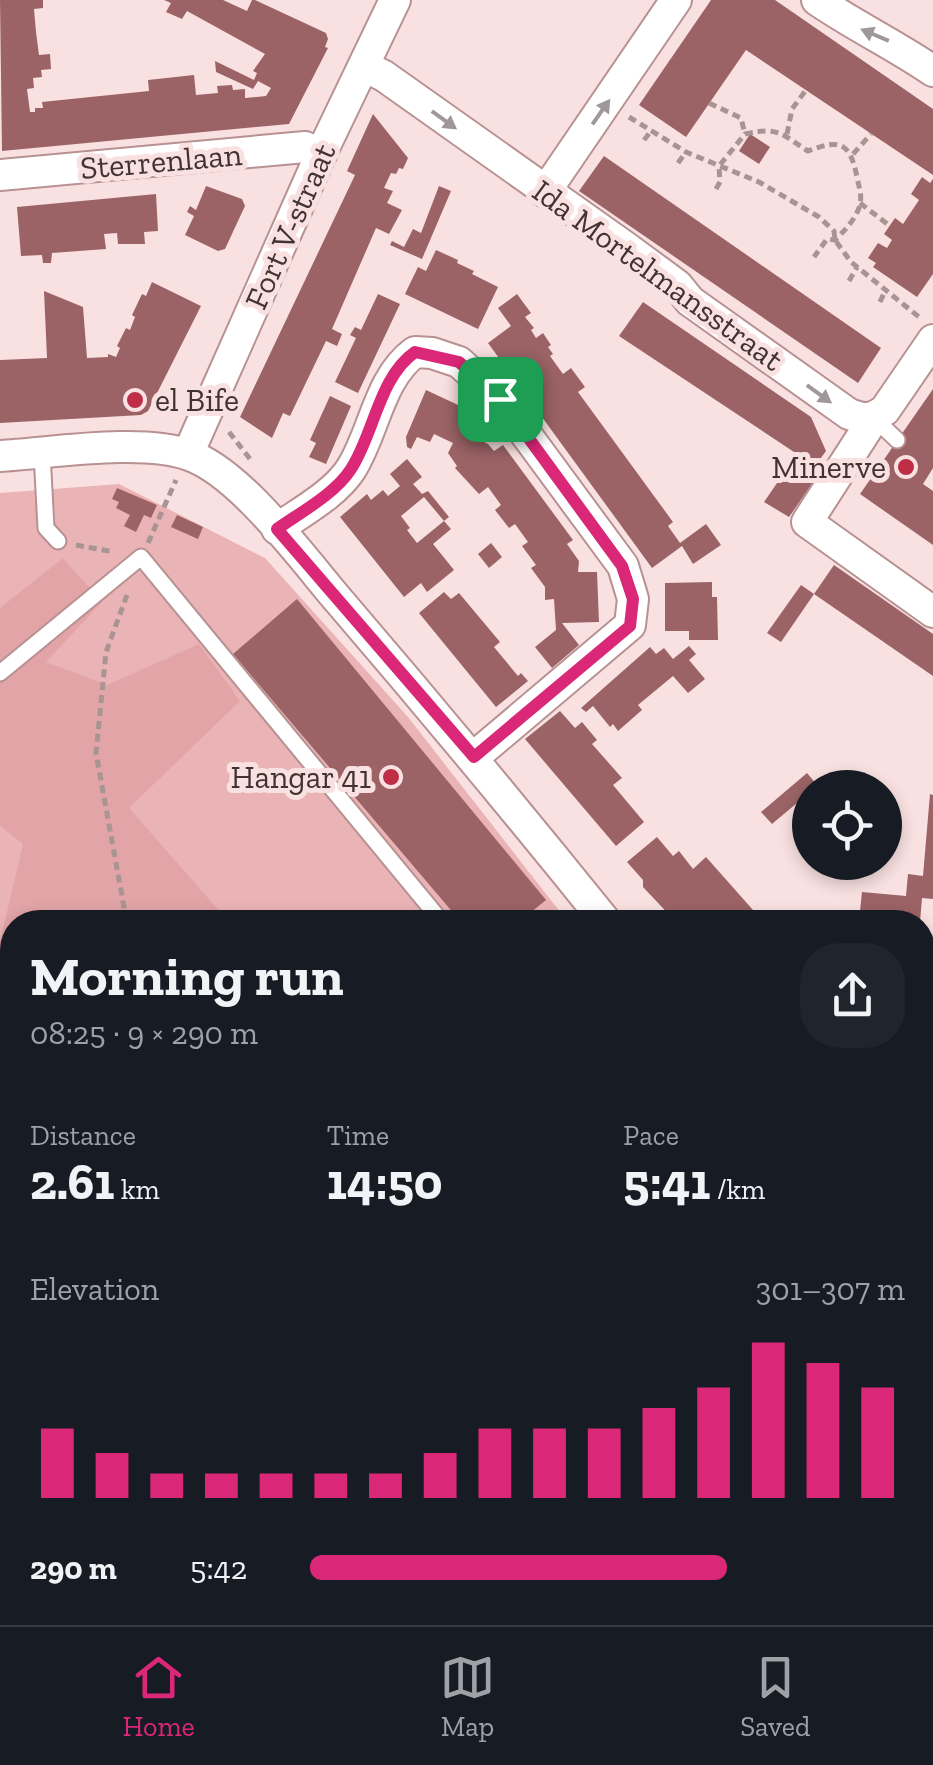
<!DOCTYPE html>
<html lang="en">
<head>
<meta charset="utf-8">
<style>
  body { margin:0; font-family:"Zilla Slab",serif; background:#20242c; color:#f1f3f6; height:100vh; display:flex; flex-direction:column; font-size:38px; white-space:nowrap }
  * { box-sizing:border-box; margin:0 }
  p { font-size:32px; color:#9ea1a6 }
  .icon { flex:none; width:55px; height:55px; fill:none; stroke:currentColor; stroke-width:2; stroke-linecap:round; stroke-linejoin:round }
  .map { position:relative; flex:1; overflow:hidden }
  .panel { position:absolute; left:0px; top:910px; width:935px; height:715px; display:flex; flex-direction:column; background:#171b24; border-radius:40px 40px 0 0; box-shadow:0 5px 15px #0003 }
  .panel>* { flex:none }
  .controls { position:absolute; left:792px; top:770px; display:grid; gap:20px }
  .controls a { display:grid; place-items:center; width:110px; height:110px; border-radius:50%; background:#171b24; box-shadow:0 5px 15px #0003; font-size:50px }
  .pin { position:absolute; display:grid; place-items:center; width:85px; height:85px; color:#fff; margin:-42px; border-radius:20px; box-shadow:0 5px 15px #0006 }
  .round { display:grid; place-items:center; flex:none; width:105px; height:105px; border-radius:40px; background:#20242c }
  .summary { display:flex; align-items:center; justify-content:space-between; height:170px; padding:0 30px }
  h1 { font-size:55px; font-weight:700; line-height:75px }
  .metrics { display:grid; grid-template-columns:repeat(3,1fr); gap:15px; height:170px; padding:10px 30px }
  .metrics div { display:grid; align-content:center }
  .metrics b { font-size:50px; font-weight:700 }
  .metrics small { font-size:28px; font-weight:400 }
  .metrics p { font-size:28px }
  .chart { height:280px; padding:20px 30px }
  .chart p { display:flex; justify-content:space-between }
  .chart svg { width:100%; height:180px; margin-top:10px; stroke:#db2777; stroke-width:6 }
  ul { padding:0 30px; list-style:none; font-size:32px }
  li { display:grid; grid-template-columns:160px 120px 1fr; align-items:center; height:75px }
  li i { height:25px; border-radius:12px; background:#db2777 }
  .tabs { display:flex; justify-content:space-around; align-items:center; height:140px; border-top:2px solid #363941; background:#171b24; font-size:28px; color:#9ea1a6 }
  .tabs a { display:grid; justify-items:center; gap:5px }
  .tabs .selected { color:#db2777 }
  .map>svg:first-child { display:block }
  .green { fill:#eab4b6 }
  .forest { fill:#e2a4a6 }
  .water { fill:#cd9193; stroke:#a37476; stroke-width:2.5 }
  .building { fill:#9b6366 }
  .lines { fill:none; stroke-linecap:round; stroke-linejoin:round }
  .lane-casing { stroke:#b89192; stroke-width:19 }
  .street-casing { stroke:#b89192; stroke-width:34 }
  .path { stroke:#a99494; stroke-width:5; stroke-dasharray:8 5; stroke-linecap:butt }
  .lane { stroke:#fff; stroke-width:15 }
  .street { stroke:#fff; stroke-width:30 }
  .oneway { fill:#a09898 }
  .route-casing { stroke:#fff; stroke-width:20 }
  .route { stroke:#db2777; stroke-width:12 }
  .poi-dot { fill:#be2e46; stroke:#fae1e1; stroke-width:4 }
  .labels { text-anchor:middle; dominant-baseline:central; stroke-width:10; stroke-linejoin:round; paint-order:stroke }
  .street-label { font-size:32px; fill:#423232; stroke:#fae1e1 }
  .poi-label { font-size:32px; fill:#423232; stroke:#fae1e1; text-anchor:end }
</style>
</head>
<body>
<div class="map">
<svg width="933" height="1625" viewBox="0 0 933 1625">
  <rect width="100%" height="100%" fill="#fae1e1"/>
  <path class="green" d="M 119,484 L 265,558 L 408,717 L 568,922 L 12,922 L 12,1612 L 922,1612 L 923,1104 L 933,1105 L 933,1625 L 0,1625 L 0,493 Z"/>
  <g class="forest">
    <path d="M 63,558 L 102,602 L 46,662 L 107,685 L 199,644 L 240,701 L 129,808 L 229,922 L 12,922 L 12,1612 L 922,1612 L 923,1364 L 933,1369 L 933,1625 L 0,1625 L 0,942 L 23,844 L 0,826 L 0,608 Z"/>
    <path d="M 922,1105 L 933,1105 L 933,1244 L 923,1243 Z"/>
  </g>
  <path class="water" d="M 923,1243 L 933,1244 L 933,1369 L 923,1364 Z"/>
  <g class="building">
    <path d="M 0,0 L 43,0 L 43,8 L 34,9 L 36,32 L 39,55 L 50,54 L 51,69 L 41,70 L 42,77 L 33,78 L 34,88 L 27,89 L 30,112 L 35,112 L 35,108 L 43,108 L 42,102 L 149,91 L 148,80 L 194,75 L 196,95 L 218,93 L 217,86 L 232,85 L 233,90 L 245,89 L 245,98 L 266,96 L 271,88 L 258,81 L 253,89 L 216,72 L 215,61 L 254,80 L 257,73 L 253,71 L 265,54 L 187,11 L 182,19 L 166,12 L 171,3 L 164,0 L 223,0 L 247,11 L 252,0 L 255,0 L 326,33 L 328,39 L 325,47 L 328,48 L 289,124 L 2,151 Z"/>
    <path d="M 711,0 L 775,0 L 933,109 L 933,175 L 746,50 L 686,137 L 639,105 Z"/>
    <path d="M 373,114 L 408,158 L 403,169 L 399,168 L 396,174 L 391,173 L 384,188 L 393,191 L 387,203 L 402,210 L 389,234 L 376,228 L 332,329 L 342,334 L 337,346 L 326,341 L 290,416 L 283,413 L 272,438 L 240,417 L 355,175 L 347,171 Z"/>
    <path d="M 750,134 L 770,147 L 759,164 L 739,151 Z"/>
    <path d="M 604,156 L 881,348 L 858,383 L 579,191 Z"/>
    <path d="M 922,177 L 930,183 L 933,179 L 933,274 L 917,297 L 873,267 L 876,263 L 868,258 L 878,243 L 887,248 L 892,240 L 884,234 L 895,218 L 903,224 L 919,200 L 911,194 Z"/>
    <path d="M 206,186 L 242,199 L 245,206 L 225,249 L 218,251 L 185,235 L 194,216 L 187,212 L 190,206 L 196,210 Z"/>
    <path d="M 439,186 L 451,191 L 422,259 L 390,245 L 392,241 L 404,247 L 413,229 L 421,233 Z"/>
    <path d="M 156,194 L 158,231 L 144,232 L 145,244 L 118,244 L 117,233 L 104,234 L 106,249 L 52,253 L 51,263 L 43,263 L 42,255 L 21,256 L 17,207 Z"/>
    <path d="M 436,250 L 458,260 L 457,263 L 474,271 L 472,274 L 498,287 L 478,329 L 405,294 L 418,267 L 426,271 Z"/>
    <path d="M 152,282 L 201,306 L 148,411 L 141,415 L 0,423 L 0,360 L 47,358 L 44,291 L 83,307 L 87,358 L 108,357 L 108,354 L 116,357 L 120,348 L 117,346 L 126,328 L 130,330 L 135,317 L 132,315 L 142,294 L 146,296 Z"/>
    <path d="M 378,294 L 400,304 L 358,393 L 335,382 L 356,338 L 350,335 L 355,327 L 361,330 Z"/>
    <path d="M 517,294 L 531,313 L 525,317 L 534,328 L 531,330 L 536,338 L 543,333 L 551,345 L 548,347 L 553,354 L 550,356 L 563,374 L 571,368 L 585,387 L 578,392 L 673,522 L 668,526 L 680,543 L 706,524 L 721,545 L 693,564 L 682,546 L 652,568 L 488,343 L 511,326 L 498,308 Z"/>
    <path d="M 643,302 L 811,417 L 826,451 L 807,477 L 814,481 L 789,517 L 764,502 L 797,454 L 619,336 Z"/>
    <path d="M 933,389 L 933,468 L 923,484 L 933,491 L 933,545 L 860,494 Z"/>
    <path d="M 426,390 L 471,411 L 462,431 L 488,444 L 494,451 L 503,445 L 573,540 L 567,544 L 579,561 L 578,572 L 597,572 L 599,622 L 562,623 L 579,645 L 552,668 L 535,647 L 556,630 L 554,599 L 545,600 L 545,587 L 531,568 L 536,565 L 522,546 L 528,542 L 515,524 L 509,528 L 495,510 L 501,505 L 488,487 L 479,494 L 455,468 L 457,466 L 448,453 L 453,443 L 434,434 L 430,442 L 417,437 L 411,449 L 407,447 L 406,437 Z"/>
    <path d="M 330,396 L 351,406 L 326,464 L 309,457 L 316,443 L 310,440 Z"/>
    <path d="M 407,459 L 422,477 L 413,484 L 422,494 L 428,491 L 449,517 L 444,521 L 424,497 L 401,516 L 410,528 L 407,530 L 417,543 L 444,521 L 451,529 L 433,544 L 454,570 L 427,592 L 421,583 L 404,597 L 340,517 L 367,494 L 371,500 L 383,490 L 388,496 L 400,486 L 390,474 Z"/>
    <path d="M 117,488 L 157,505 L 151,518 L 144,515 L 136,532 L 124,526 L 130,515 L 116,508 L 119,502 L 112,499 Z"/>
    <path d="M 177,515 L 203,527 L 198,539 L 171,527 Z"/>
    <path d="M 491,543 L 502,557 L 489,568 L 478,554 Z"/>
    <path d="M 834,565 L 933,634 L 933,676 L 814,594 Z"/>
    <path d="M 712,582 L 712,597 L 717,597 L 718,640 L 689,640 L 689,631 L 665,631 L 665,583 Z"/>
    <path d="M 801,585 L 814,594 L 781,642 L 767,633 Z"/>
    <path d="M 444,592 L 451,599 L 459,593 L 500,642 L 494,647 L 518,676 L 521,673 L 528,681 L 496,707 L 419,613 Z"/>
    <path d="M 297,599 L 546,900 L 519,922 L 461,922 L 233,654 Z"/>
    <path d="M 689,646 L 696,654 L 689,660 L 705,679 L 688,693 L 673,676 L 638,705 L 642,710 L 618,731 L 613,724 L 610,727 L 593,706 L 586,712 L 581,708 L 650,647 L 656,654 L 664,648 L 673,659 Z"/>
    <path d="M 560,711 L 575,728 L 582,722 L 597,740 L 592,744 L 622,778 L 613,785 L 644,822 L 616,846 L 525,739 Z"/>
    <path d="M 807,773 L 817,785 L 810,788 L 810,792 L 772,824 L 761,812 Z"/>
    <path d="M 930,794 L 933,795 L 933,899 L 922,898 L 920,922 L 859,921 L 862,892 L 906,896 L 908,874 L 923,876 Z"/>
    <path d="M 657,837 L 673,856 L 679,851 L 693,869 L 706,857 L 753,910 L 739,922 L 676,922 L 643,887 L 643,880 L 627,862 Z"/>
    <path d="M 922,986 L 933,986 L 933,1024 L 922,1023 Z"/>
  </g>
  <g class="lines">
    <g class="lane-casing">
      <g id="lane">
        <path d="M 874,418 L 897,440"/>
        <path d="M 42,453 L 46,528 L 58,541"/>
        <path d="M 0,673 L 141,557 L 442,922"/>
        <path d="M 922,1205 L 933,1206"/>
      </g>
    </g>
    <g class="street-casing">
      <g id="street">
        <path d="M 817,0 C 855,26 895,45 933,71"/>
        <path d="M 364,66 L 384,76 L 624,246 L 677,285 L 690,301 L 849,414 C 865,420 871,420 885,410 L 933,340"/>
        <path d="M 0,175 L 305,147 L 321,154"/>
        <path d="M 545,192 L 676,0"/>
        <path d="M 874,418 L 807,522 L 933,612"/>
        <path d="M 188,454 L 321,154 L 395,0"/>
        <path d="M 0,456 C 51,453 142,438 189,455 C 241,473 303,559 340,602 C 430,707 519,814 606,922"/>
        <path d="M 277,529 C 301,512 335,494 351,469 C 374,433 379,378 415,352 L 432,353 L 459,362 L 500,399 L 623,566 L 633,599 L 630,625 L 474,757"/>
        <path d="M 922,1074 L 933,1075"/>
      </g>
    </g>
    <g class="path">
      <path d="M 709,103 L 741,118 L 745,134"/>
      <path d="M 629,117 L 686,152 L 759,182 L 819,217 L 834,231 L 835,240 L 851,262 L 919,317"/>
      <path d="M 787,134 L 792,109 L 806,90"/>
      <path d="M 644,140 L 651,131"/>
      <path d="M 853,154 L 871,134"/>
      <path d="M 678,163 L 686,152"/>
      <path d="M 716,189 L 720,182 L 719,166 L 745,134 C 780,126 782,135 808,151 C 841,138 850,143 857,177 C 859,188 863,196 859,208 C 854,221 845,230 835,240 L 827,239 L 814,257"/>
      <path d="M 860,203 L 890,226"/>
      <path d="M 849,281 L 857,267"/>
      <path d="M 880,302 L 885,291"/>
      <path d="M 229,432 L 250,459"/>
      <path d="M 148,543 L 176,480"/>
      <path d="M 76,545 L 114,552"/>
      <path d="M 127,595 L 106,652 L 96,753 L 126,918 L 132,922"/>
      <path d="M 0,1074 L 12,1058"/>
      <path d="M 922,1377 L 933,1379"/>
      <path d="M 239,1612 L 241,1625"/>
      <path d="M 811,1612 L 813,1625"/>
      <path d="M 650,1625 L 654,1612"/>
    </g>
    <use href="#lane" class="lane"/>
    <use href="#street" class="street"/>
  </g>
  <defs><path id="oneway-solid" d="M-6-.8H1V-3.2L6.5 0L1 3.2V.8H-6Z" transform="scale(2.5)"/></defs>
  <g class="oneway">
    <use href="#oneway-solid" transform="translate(875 35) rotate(-157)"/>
    <use href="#oneway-solid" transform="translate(601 112) rotate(-55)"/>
    <use href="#oneway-solid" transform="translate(444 120) rotate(36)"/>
    <use href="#oneway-solid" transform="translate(819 394) rotate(36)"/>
  </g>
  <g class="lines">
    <g class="route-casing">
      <path id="route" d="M 415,352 L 459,362 L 500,399 L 622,566 L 633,599 L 630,626 L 474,757 L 277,529 C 301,512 335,494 351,469 C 374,434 379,377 415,352 Z"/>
    </g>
    <use href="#route" class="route"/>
  </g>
  <g class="poi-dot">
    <circle cx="135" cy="400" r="10"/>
    <circle cx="906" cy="467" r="10"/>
    <circle cx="391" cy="777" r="10"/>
  </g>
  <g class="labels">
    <g class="street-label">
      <text transform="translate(161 161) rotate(-5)">Sterrenlaan</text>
      <text transform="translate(290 226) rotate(-66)">Fort V-straat</text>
      <text transform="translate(658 275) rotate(36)">Ida Mortelmansstraat</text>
    </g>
    <g class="poi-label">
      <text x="155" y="400" text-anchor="start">el Bife</text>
      <text x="886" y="467">Minerve</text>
      <text x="371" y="777">Hangar 41</text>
    </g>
  </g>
</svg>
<div class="controls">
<a><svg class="icon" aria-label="locate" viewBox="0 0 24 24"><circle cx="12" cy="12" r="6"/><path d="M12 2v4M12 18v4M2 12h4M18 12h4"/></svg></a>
</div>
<div class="pin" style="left:500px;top:399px;background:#1e9e55"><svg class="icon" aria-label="arrive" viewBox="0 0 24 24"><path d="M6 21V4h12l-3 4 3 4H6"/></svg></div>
<section class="panel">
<div class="summary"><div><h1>Morning run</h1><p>08:25 · 9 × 290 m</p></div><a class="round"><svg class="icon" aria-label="share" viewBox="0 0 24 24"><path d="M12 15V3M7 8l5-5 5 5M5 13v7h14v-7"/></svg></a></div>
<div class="metrics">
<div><p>Distance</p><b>2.61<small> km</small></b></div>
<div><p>Time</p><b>14:50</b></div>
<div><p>Pace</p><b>5:41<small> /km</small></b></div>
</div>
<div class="chart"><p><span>Elevation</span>301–307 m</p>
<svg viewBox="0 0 160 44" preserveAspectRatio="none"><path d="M5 44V27M15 44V33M25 44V38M35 44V38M45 44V38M55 44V38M65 44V38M75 44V33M85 44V27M95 44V27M105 44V27M115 44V22M125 44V17M135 44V6M145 44V11M155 44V17"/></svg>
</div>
<ul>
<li><b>290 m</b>5:42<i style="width:70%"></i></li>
</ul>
</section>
</div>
<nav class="tabs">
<a class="selected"><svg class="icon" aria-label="home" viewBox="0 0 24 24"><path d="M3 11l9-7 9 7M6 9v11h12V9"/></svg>Home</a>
<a><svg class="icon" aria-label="map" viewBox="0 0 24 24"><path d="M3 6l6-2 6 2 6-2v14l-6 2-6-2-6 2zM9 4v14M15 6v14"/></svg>Map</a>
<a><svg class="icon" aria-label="saved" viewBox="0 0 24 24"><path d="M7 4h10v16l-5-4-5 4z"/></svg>Saved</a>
</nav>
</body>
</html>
